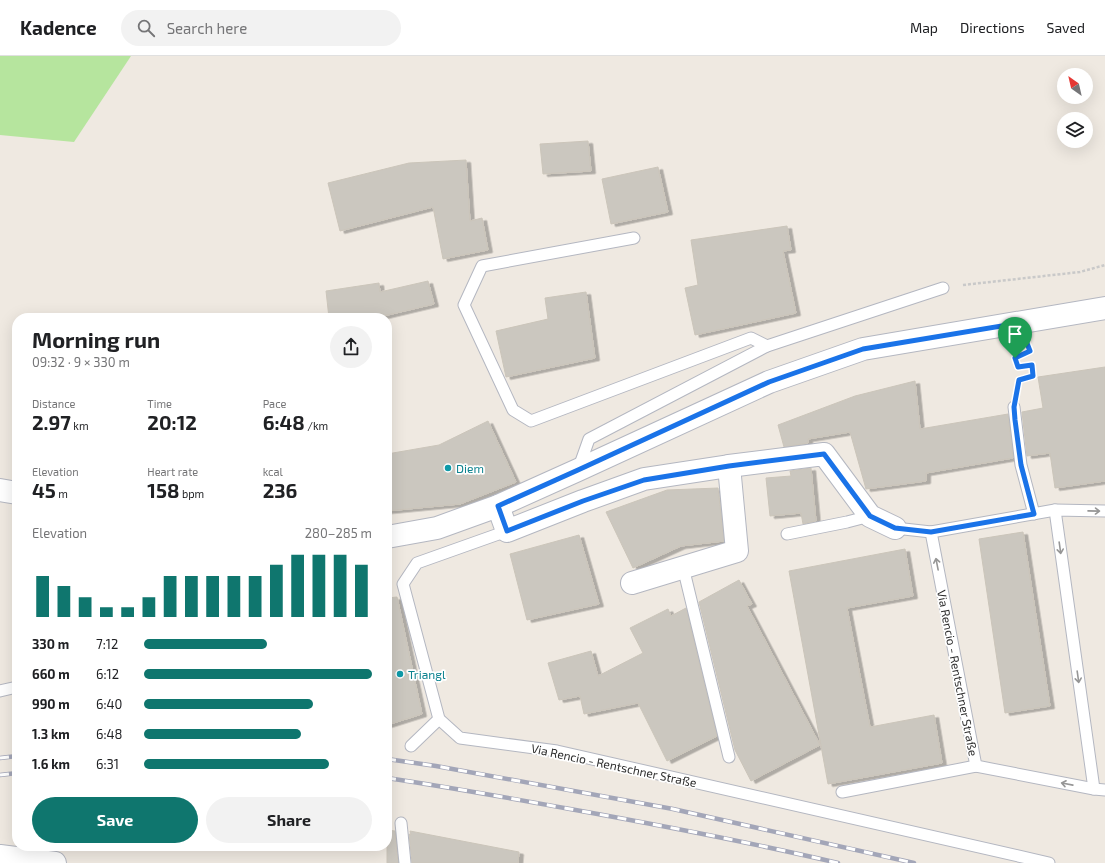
<!DOCTYPE html>
<html lang="en">
<head>
<meta charset="utf-8">
<style>
  body { margin:0; font-family:"Exo 2",sans-serif; background:#f2f2f2; color:#202124; height:100vh; display:flex; flex-direction:column; font-size:15px; white-space:nowrap }
  * { box-sizing:border-box; margin:0 }
  p { font-size:13px; color:#757577 }
  .icon { flex:none; width:22px; height:22px; fill:none; stroke:currentColor; stroke-width:2; stroke-linecap:round; stroke-linejoin:round }
  .map { position:relative; flex:1; overflow:hidden }
  .panel { position:absolute; left:12px; top:257px; width:380px; height:538px; display:flex; flex-direction:column; background:#fff; border-radius:16px; box-shadow:0 4px 16px #0002 }
  .panel>* { flex:none }
  .needle { width:26px; rotate:326deg }
  .controls { position:absolute; left:1057px; top:12px; display:grid; gap:8px }
  .controls a { display:grid; place-items:center; width:36px; height:36px; border-radius:50%; background:#fff; box-shadow:0 4px 16px #0002; font-size:20px }
  .pin { position:absolute; display:grid; place-items:center; width:34px; height:34px; color:#fff; margin:-41px -17px; border-radius:50% 50% 50% 0; rotate:-45deg; box-shadow:0 0 4px #0007 }
  .pin .icon { rotate:45deg }
  .round { display:grid; place-items:center; flex:none; width:42px; height:42px; border-radius:21px; background:#f2f2f2 }
  .overview { display:flex; align-items:center; justify-content:space-between; height:68px; padding:0 20px }
  h1 { font-size:22px; font-weight:700; line-height:30px }
  .metrics { display:grid; grid-template-columns:repeat(3,1fr); gap:6px; height:68px; padding:4px 20px }
  .metrics div { display:grid; align-content:center }
  .metrics b { font-size:20px; font-weight:700 }
  .metrics small { font-size:11px; font-weight:400 }
  .metrics p { font-size:11px }
  .chart { height:112px; padding:8px 20px }
  .chart p { display:flex; justify-content:space-between }
  .chart svg { width:100%; height:72px; margin-top:4px; stroke:#0f766e; stroke-width:6 }
  .button { display:flex; gap:8px; margin-top:auto; padding:8px 20px }
  .button a { flex:1; height:46px; border-radius:24px; background:#0f766e; color:#fff; font-size:16px; font-weight:700; line-height:46px; text-align:center }
  .button a+a { background:#f2f2f2; color:#202124 }
  ul { padding:0 20px; list-style:none; font-size:13px }
  li { display:grid; grid-template-columns:64px 48px 1fr; align-items:center; height:30px }
  li i { height:10px; border-radius:5px; background:#0f766e }
  header { display:flex; align-items:center; gap:24px; box-sizing:border-box; height:56px; padding:0 20px; background:#fff; border-bottom:1px solid #e0e0e0 }
  header strong { font-size:19px }
  nav { display:flex; gap:22px; margin-inline-start:auto; font-size:14px }
  .search { width:280px; height:36px; background:#f2f2f2; display:flex; align-items:center; gap:10px; box-sizing:border-box; padding:0 14px; border-radius:22px; color:#757577; font-size:15px }
  .map>svg:first-child { display:block }
  .green { fill:#b6e59e }
  .building { fill:#cbc7bf; stroke:#cbc5ba; filter:url(#shadow) }
  .lines { fill:none; stroke-linecap:round; stroke-linejoin:round }
  .service-casing { stroke:#b4b7c1; stroke-width:13 }
  .minor-casing { stroke:#b4b7c1; stroke-width:24 }
  .tertiary-casing { stroke:#b4b7c1; stroke-width:24 }
  .path { stroke:#c9c9c9; stroke-width:2.5; stroke-dasharray:3 2; stroke-linecap:butt }
  .service { stroke:#fff; stroke-width:11 }
  .minor { stroke:#fff; stroke-width:22 }
  .tertiary { stroke:#fff; stroke-width:22 }
  .rail-casing { stroke:#a3a6b8; stroke-width:4.5 }
  .rail { stroke:#fff; stroke-width:3; stroke-dasharray:9; stroke-linecap:butt }
  .oneway { stroke:#969696 }
  .route-casing { stroke:#fff; stroke-width:8 }
  .route { stroke:#1a73e8; stroke-width:5 }
  .culture-dot { fill:#0f9aa8; stroke:#fff; stroke-width:1.5 }
  .labels { text-anchor:middle; dominant-baseline:central; stroke-width:3.5; stroke-linejoin:round; paint-order:stroke }
  .culture-label { font-size:12px; fill:#0d838f; stroke:#fff; text-anchor:start }
  .street-label { font-size:12px; fill:#2e2e2e; stroke:#fff }
</style>
</head>
<body>
<header>
<strong>Kadence</strong>
<div class="search"><svg class="icon" aria-label="search" viewBox="0 0 24 24"><circle cx="10" cy="10" r="6"/><path d="M15 15l6 6"/></svg>Search here</div>
<nav><a>Map</a><a>Directions</a><a>Saved</a></nav>
</header>
<div class="map">
<svg width="1105" height="807" viewBox="0 0 1105 807">
  <defs>
    <filter id="shadow"><feDropShadow dx="4.5" dy="2.5" stdDeviation="0" flood-color="#0004"/></filter>
  </defs>
  <rect width="100%" height="100%" fill="#efe9e1"/>
  <path class="green" d="M 0,0 L 131,0 L 74,86 L 0,79 Z"/>
  <g class="building">
    <path d="M 588,85 L 591,115 L 543,118 L 540,88 Z"/>
    <path d="M 466,104 L 470,165 L 482,162 L 488,194 L 443,203 L 433,151 L 340,175 L 328,127 L 409,107 Z"/>
    <path d="M 658,111 L 668,156 L 611,168 L 602,123 Z"/>
    <path d="M 787,170 L 791,194 L 783,195 L 796,257 L 695,279 L 685,232 L 698,229 L 691,184 Z"/>
    <path d="M 428,225 L 434,248 L 375,262 L 329,262 L 326,235 L 379,227 L 380,236 Z"/>
    <path d="M 586,236 L 595,302 L 506,321 L 496,275 L 548,263 L 545,242 Z"/>
    <path d="M 1105,311 L 1105,425 L 1055,432 L 1050,397 L 1027,400 L 1022,356 L 1043,352 L 1038,321 Z"/>
    <path d="M 915,325 L 920,373 L 1008,358 L 1013,402 L 926,417 L 926,425 L 866,433 L 850,376 L 808,383 L 808,387 L 784,391 L 778,369 L 855,340 Z"/>
    <path d="M 488,365 L 516,426 L 460,448 L 387,455 L 387,398 L 439,389 Z"/>
    <path d="M 811,412 L 816,465 L 803,468 L 801,457 L 770,460 L 766,422 L 791,420 L 790,415 Z"/>
    <path d="M 718,432 L 724,485 L 681,490 L 633,512 L 606,456 L 667,434 Z"/>
    <path d="M 1023,476 L 1050,650 L 1005,657 L 979,483 Z"/>
    <path d="M 579,479 L 599,548 L 527,564 L 510,498 Z"/>
    <path d="M 905,493 L 913,540 L 847,552 L 870,671 L 934,659 L 942,707 L 828,728 L 789,515 Z"/>
    <path d="M 739,524 L 752,548 L 747,550 L 820,689 L 751,725 L 735,694 L 699,546 Z"/>
    <path d="M 397,541 L 422,658 L 387,669 L 387,542 Z"/>
    <path d="M 686,552 L 717,680 L 667,705 L 638,647 L 584,658 L 580,640 L 559,644 L 548,607 L 591,595 L 598,620 L 643,597 L 630,572 L 668,553 L 671,560 Z"/>
    <path d="M 387,774 L 395,775 L 398,807 L 387,807 Z"/>
    <path d="M 410,775 L 519,796 L 518,807 L 412,807 L 409,778 L 411,779 Z"/>
  </g>
  <g class="lines">
    <g class="service-casing">
      <g id="service">
        <path d="M 767,290 L 943,232"/>
        <path d="M 1014,351 L 1021,409 L 1034,458"/>
        <path d="M 578,414 L 589,383 L 767,290 L 751,282 L 531,365 L 513,354 L 464,249 L 482,210 L 634,182"/>
        <path d="M 1055,454 L 1094,733"/>
        <path d="M 895,472 L 931,476 L 1055,454 L 1105,455"/>
        <path d="M 507,475 L 417,507 L 403,528 L 439,663 L 460,682 L 557,695 L 1049,807"/>
        <path d="M 931,476 L 976,710 L 1094,733 L 1105,734"/>
        <path d="M 787,478 L 847,466 L 870,460"/>
        <path d="M 683,511 L 729,701"/>
        <path d="M 0,635 L 17,631"/>
        <path d="M 411,690 L 439,663"/>
        <path d="M 842,736 L 976,710"/>
        <path d="M 401,767 L 405,807"/>
      </g>
    </g>
    <g class="minor-casing">
      <g id="minor">
        <path d="M 498,450 L 507,475 L 583,445 L 644,423 L 729,410 L 824,398 L 870,460 L 895,472"/>
        <path d="M 632,527 L 737,495 L 729,410"/>
        <path d="M 0,800 L 55,807"/>
      </g>
    </g>
    <g class="tertiary-casing">
      <g id="tertiary">
        <path d="M 0,434 L 17,437"/>
        <path d="M 387,481 L 437,472 L 498,450 L 578,414 L 769,326 L 863,293 L 1105,252"/>
      </g>
    </g>
    <g class="path">
      <path d="M 963,229 L 1080,216 L 1105,209"/>
      <path d="M 1017,332 L 1019,324 L 1033,319 L 1031,309 L 1017,311 L 1015,302 L 1030,295 L 1028,290"/>
      <path d="M 14,412 L 17,403"/>
    </g>
    <use href="#service" class="service"/>
    <use href="#minor" class="minor"/>
    <use href="#tertiary" class="tertiary"/>
    <g class="rail-casing">
      <g id="rail">
        <path d="M 0,702 L 17,700"/>
        <path d="M 387,703 L 436,710 L 673,753 L 914,807"/>
        <path d="M 0,719 L 17,717"/>
        <path d="M 387,722 C 448,731 509,742 570,753 C 659,769 749,786 838,807"/>
      </g>
    </g>
    <use href="#rail" class="rail"/>
  </g>
  <defs><path id="oneway-shaft" d="M-6 0H5M1.5-3L5.5 0L1.5 3" fill="none" stroke-width="1.6" stroke-linecap="round" stroke-linejoin="round"/></defs>
  <g class="oneway">
    <use href="#oneway-shaft" transform="translate(1094 455) rotate(1)"/>
    <use href="#oneway-shaft" transform="translate(1060 492) rotate(82)"/>
    <use href="#oneway-shaft" transform="translate(937 508) rotate(-101)"/>
    <use href="#oneway-shaft" transform="translate(1078 621) rotate(82)"/>
    <use href="#oneway-shaft" transform="translate(1067 728) rotate(-169)"/>
  </g>
  <g class="lines">
    <g class="route-casing">
      <path id="route" d="M 1019,267 L 1030,295 L 1015,302 L 1018,311 L 1032,309 L 1033,320 L 1019,324 L 1014,351 L 1015,364 L 1021,409 L 1034,458 L 931,476 L 895,472 L 870,460 L 824,398 L 729,410 L 644,424 L 583,445 L 507,475 L 498,450 L 578,414 L 769,326 L 863,293 Z"/>
    </g>
    <use href="#route" class="route"/>
  </g>
  <g class="culture-dot">
    <circle cx="448" cy="412" r="4"/>
    <circle cx="400" cy="618" r="4"/>
  </g>
  <g class="labels">
    <g class="culture-label">
      <text x="456" y="412">Diem</text>
      <text x="408" y="618">Triangl</text>
    </g>
    <g class="street-label">
      <text transform="translate(958 617) rotate(79)">Via Rencio - Rentschner Straße</text>
      <text transform="translate(614 709) rotate(12)">Via Rencio - Rentschner Straße</text>
    </g>
  </g>
</svg>
<div class="controls">
<a><svg class="needle" viewBox="-14 -14 28 28"><path d="M0-13l5 13h-10z" fill="#e53935"/><path d="M0 13l5-13h-10z" fill="#757577"/></svg></a>
<a><svg class="icon" aria-label="layers" viewBox="0 0 24 24"><path d="M12 4l9 5-9 5-9-5zM3 14l9 5 9-5"/></svg></a>
</div>
<div class="pin" style="left:1015px;top:302px;background:#1e9e55"><svg class="icon" aria-label="arrive" viewBox="0 0 24 24"><path d="M6 21V4h12l-3 4 3 4H6"/></svg></div>
<section class="panel">
<div class="overview"><div><h1>Morning run</h1><p>09:32 · 9 × 330 m</p></div><a class="round"><svg class="icon" aria-label="share" viewBox="0 0 24 24"><path d="M12 15V3M7 8l5-5 5 5M5 13v7h14v-7"/></svg></a></div>
<div class="metrics">
<div><p>Distance</p><b>2.97<small> km</small></b></div>
<div><p>Time</p><b>20:12</b></div>
<div><p>Pace</p><b>6:48<small> /km</small></b></div>
</div>
<div class="metrics">
<div><p>Elevation</p><b>45<small> m</small></b></div>
<div><p>Heart rate</p><b>158<small> bpm</small></b></div>
<div><p>kcal</p><b>236</b></div>
</div>
<div class="chart"><p><span>Elevation</span>280–285 m</p>
<svg viewBox="0 0 160 44" preserveAspectRatio="none"><path d="M5 44V19M15 44V25M25 44V32M35 44V38M45 44V38M55 44V32M65 44V19M75 44V19M85 44V19M95 44V19M105 44V19M115 44V12M125 44V6M135 44V6M145 44V6M155 44V12"/></svg>
</div>
<ul>
<li><b>330 m</b>7:12<i style="width:54%"></i></li>
<li><b>660 m</b>6:12<i style="width:100%"></i></li>
<li><b>990 m</b>6:40<i style="width:74%"></i></li>
<li><b>1.3 km</b>6:48<i style="width:69%"></i></li>
<li><b>1.6 km</b>6:31<i style="width:81%"></i></li>
</ul>
<div class="button"><a>Save</a><a>Share</a></div>
</section>
</div>
</body>
</html>
